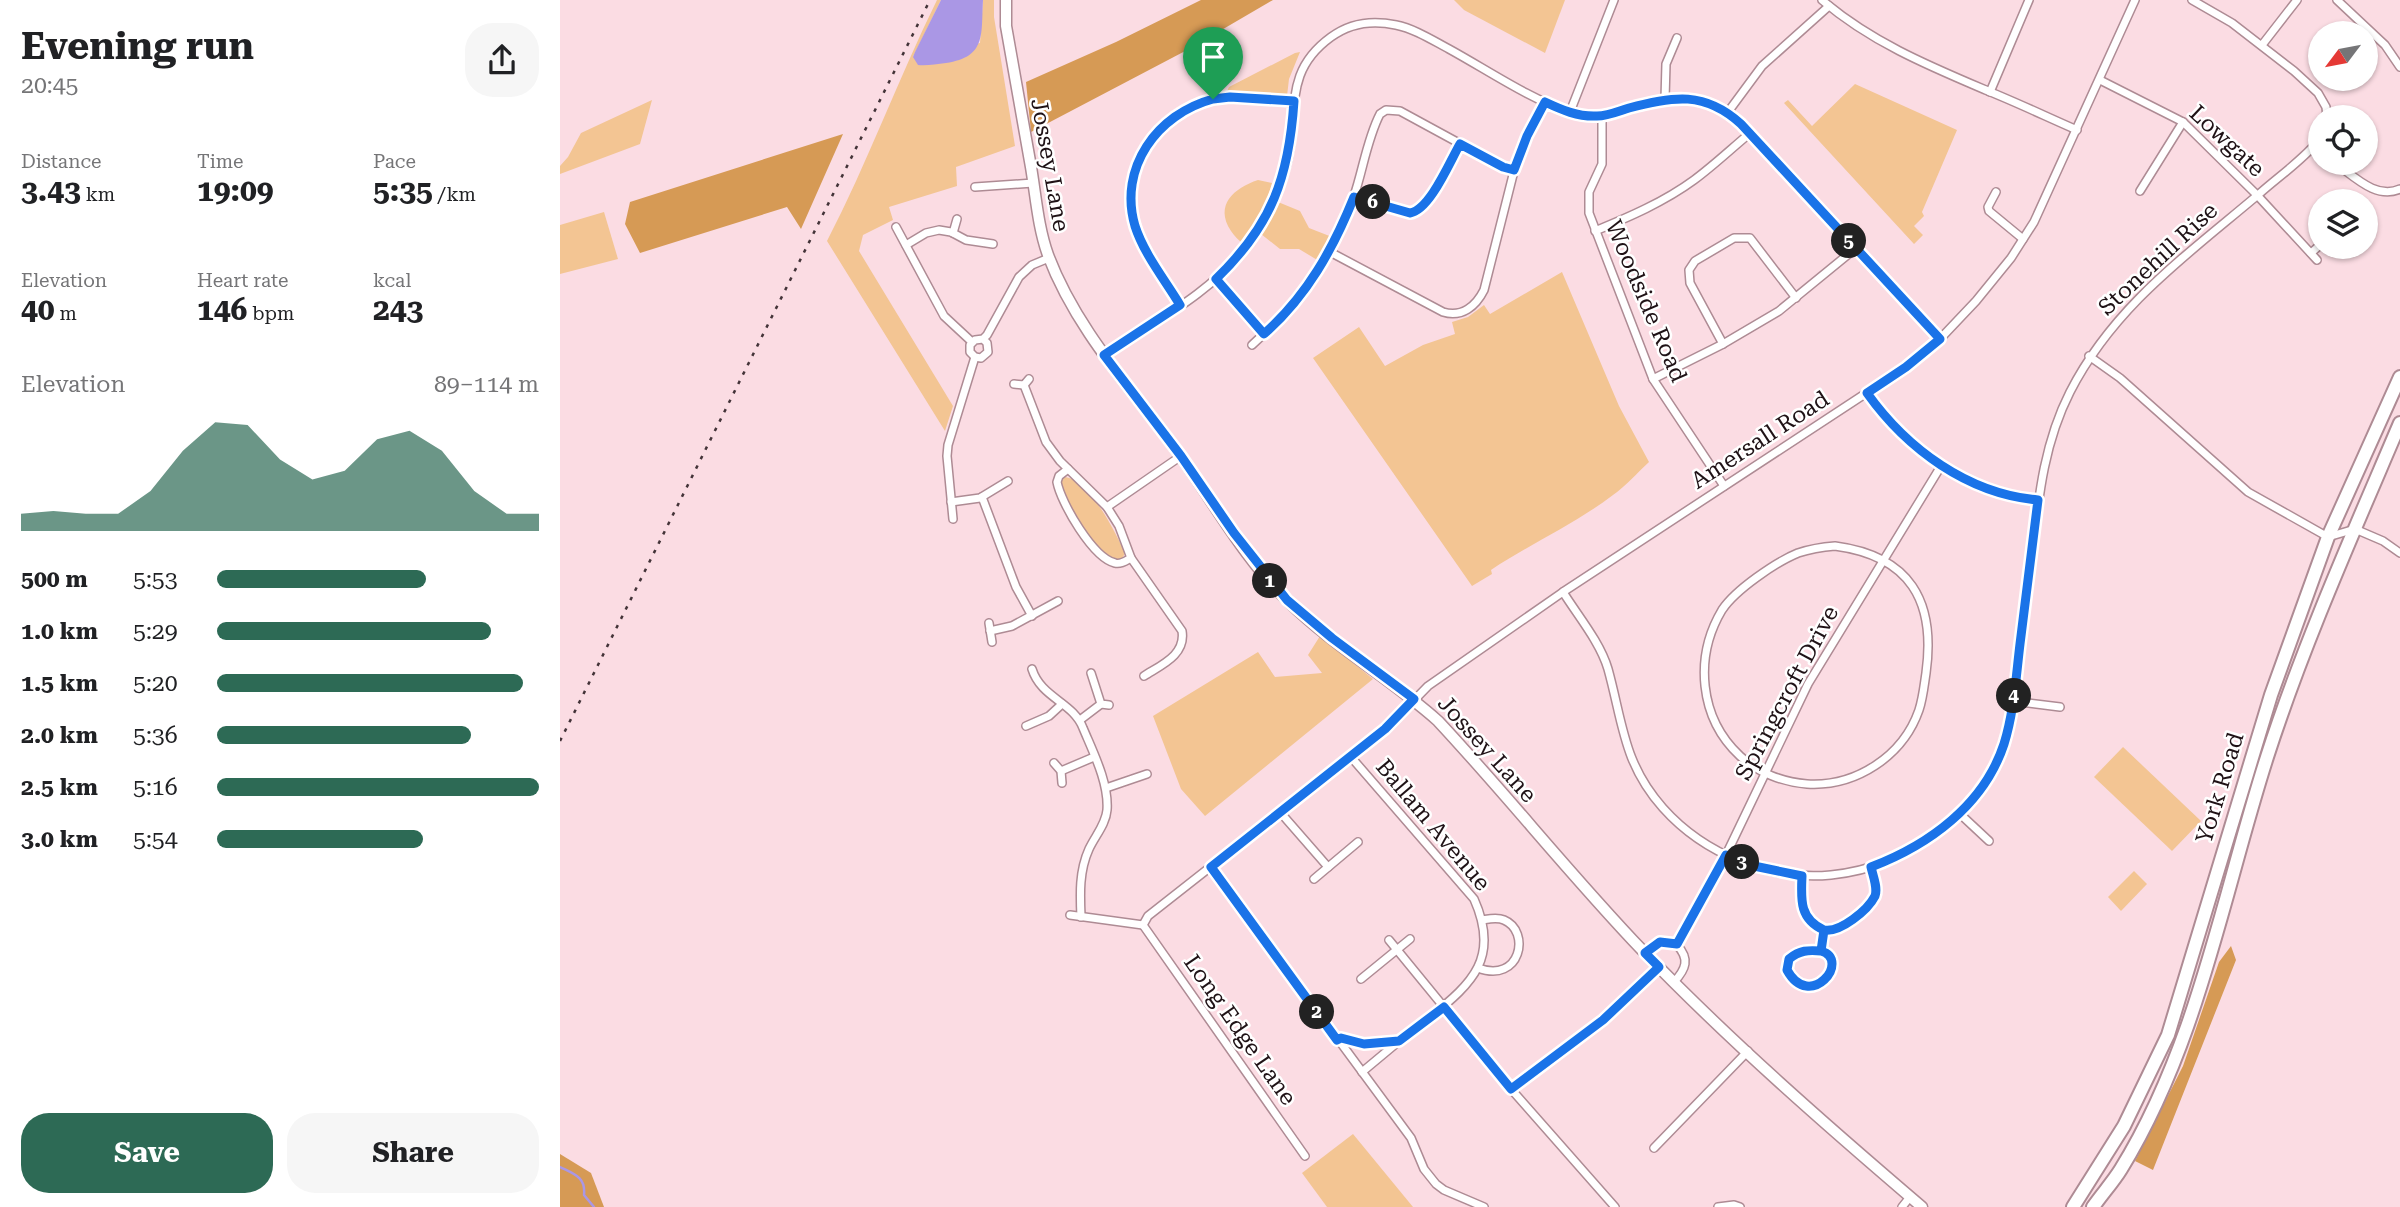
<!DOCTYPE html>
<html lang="en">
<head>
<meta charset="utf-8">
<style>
  body { margin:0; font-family:"Roboto Serif",serif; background:#f6f6f6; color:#202124; height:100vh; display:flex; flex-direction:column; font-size:26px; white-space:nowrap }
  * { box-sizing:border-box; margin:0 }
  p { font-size:23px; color:#757577 }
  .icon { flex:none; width:38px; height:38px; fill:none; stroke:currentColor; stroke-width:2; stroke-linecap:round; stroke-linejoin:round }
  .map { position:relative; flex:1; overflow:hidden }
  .panel { display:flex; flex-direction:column; background:#fff; width:560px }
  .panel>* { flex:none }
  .needle { width:46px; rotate:238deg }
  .buttons { position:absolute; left:1748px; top:21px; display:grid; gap:14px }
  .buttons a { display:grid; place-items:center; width:70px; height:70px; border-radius:50%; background:#fff; box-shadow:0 2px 5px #0004; font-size:35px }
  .pin { position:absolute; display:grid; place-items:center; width:60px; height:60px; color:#fff; margin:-72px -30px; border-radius:50% 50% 50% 0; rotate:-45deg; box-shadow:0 0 7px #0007 }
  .pin .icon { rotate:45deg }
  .km { position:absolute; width:35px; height:35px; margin:-18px; border-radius:50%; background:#222; color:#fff; font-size:19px; line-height:35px; text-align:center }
  .round { display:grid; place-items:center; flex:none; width:74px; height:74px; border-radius:28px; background:#f6f6f6 }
  .summary { display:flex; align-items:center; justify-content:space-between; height:119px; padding:0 21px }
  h1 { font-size:38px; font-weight:700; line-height:52px }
  .figures { display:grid; grid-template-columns:repeat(3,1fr); gap:10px; height:119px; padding:7px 21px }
  .figures div { display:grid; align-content:center }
  .figures b { font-size:30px; font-weight:700 }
  .figures small { font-size:19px; font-weight:400 }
  .figures p { font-size:19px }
  .chart { height:196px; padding:14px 21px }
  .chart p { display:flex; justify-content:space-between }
  .chart svg { width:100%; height:126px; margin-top:7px; fill:#2d6a55; opacity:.7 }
  .primary-button { display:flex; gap:14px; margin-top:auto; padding:14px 21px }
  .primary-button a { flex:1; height:80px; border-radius:28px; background:#2d6a55; color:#fff; font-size:28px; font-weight:700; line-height:80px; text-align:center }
  .primary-button a+a { background:#f6f6f6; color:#202124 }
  ul { padding:0 21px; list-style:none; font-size:23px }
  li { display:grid; grid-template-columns:112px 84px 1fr; align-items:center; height:52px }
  li i { height:18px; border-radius:9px; background:#2d6a55 }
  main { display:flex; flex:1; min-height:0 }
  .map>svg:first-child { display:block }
  .green { fill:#f3c593 }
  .forest { fill:#d69a55 }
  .water { fill:#aa97e5 }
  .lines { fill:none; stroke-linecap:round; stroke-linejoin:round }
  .stream { stroke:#aa97e5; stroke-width:2.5 }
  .street-casing { stroke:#ae8b94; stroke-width:10 }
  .secondary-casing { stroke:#ae8b94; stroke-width:13 }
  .highway-casing { stroke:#ae8b94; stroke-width:16 }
  .street { stroke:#fff; stroke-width:7 }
  .secondary { stroke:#fff; stroke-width:10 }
  .highway { stroke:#fff; stroke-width:12 }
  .rail { stroke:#433338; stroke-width:2.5; stroke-dasharray:3.5 7; stroke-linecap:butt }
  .route-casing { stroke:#fff; stroke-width:14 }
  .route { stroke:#1a73e8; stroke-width:9 }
  .labels { text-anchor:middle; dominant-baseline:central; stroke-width:5; stroke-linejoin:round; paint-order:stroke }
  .street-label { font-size:23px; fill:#1f1216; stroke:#fff }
</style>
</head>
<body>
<main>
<section class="panel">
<div class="summary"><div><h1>Evening run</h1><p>20:45</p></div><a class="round"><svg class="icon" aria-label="share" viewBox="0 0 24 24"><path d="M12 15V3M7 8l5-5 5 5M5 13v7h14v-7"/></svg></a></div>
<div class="figures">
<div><p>Distance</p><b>3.43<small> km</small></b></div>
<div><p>Time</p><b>19:09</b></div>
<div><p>Pace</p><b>5:35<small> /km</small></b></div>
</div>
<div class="figures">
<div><p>Elevation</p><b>40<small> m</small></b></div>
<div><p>Heart rate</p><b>146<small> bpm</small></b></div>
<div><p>kcal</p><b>243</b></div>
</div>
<div class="chart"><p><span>Elevation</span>89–114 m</p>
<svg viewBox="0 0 160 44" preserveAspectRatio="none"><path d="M0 44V38L10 37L20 38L30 38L40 30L50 16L60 6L70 7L80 19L90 26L100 23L110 12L120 9L130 16L140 30L150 38L160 38V44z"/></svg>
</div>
<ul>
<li><b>500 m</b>5:53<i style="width:65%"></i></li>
<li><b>1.0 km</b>5:29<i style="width:85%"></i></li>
<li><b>1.5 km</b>5:20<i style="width:95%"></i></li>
<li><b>2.0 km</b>5:36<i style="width:79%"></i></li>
<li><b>2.5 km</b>5:16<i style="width:100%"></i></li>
<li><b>3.0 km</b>5:54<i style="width:64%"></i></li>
</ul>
<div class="primary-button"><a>Save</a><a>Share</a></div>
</section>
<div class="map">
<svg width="1840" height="1207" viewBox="0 0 1840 1207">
  <rect width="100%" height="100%" fill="#fbdce3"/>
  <g class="green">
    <path d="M 377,0 L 381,0 L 353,57 L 420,43 L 423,0 L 434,0 L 434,17 L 455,146 L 396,167 L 397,186 L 329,207 L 333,220 L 303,235 L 299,251 L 393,406 L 385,431 L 267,241 C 308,162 338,79 377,0 Z"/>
    <path d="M 894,0 L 1005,0 L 985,53 L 904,10 Z"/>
    <path d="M 740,52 L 729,79 L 727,96 L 666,93 L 669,87 L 735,53 Z"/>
    <path d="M 1295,84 L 1397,130 L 1362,212 L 1364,216 L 1354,226 L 1363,235 L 1354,244 L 1224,103 L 1228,100 L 1252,126 Z"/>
    <path d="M 92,100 L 80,144 L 0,174 L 0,166 L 8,157 L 21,133 Z"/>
    <path d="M 698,180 L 712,183 L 703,214 L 683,244 C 679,240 674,236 671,231 C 654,205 674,188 698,180 Z"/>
    <path d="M 718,202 L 740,211 L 749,228 L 772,237 L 759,261 L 739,249 L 720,249 L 701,234 Z"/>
    <path d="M 44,212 L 58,259 L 0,274 L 0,225 Z"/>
    <path d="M 1002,272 L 1059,406 L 1089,462 C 1077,473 1066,486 1053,495 C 1015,524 970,544 931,570 L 932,574 L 912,586 L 753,358 L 799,327 L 825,366 L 863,345 L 895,334 L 892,322 L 908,317 L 924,305 L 930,314 Z"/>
    <path d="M 505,477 C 530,480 555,532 565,553 L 561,561 C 534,559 509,506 500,483 L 500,480 Z"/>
    <path d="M 760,636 L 813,679 L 645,816 L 621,789 L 593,716 L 698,652 L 715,677 L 762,673 L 748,655 Z"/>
    <path d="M 1563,747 L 1641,821 L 1612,851 L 1534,777 Z"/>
    <path d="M 1574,871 L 1587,884 L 1561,911 L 1548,897 Z"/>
    <path d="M 793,1134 L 853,1207 L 767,1207 L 742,1173 Z"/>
  </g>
  <g class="forest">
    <path d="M 641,0 L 713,0 L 629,49 L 471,132 L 466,82 L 556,42 Z"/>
    <path d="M 283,134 L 241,229 L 227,207 L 80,253 L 65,224 L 70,202 Z"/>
    <path d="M 1671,946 L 1676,960 L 1593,1170 L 1575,1161 L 1623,1066 L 1659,962 Z"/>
    <path d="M 0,1154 L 31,1173 L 44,1207 L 0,1207 Z"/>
  </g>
  <path class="water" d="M 381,0 L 423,0 C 421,34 427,57 386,63 C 376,64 367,66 358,65 L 353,57 L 355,52 Z"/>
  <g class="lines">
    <path class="stream" d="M 0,1167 C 14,1174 26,1177 24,1195 L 34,1207"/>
    <g class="street-casing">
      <g id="street">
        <path d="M 1262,0 C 1311,42 1369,66 1428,91 C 1458,103 1487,117 1517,130"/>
        <path d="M 1632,0 L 1672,23 L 1734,71 L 1758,93 L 1766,107 L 1767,117"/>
        <path d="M 1777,0 L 1825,45 L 1840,67"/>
        <path d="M 1702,45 L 1737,0"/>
        <path d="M 1540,80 L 1623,122 L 1697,195 L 1757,260"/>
        <path d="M 1430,92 L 1469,0"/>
        <path d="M 1105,99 L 1106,64 L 1117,38"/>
        <path d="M 1010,112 L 1054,0"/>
        <path d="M 1168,112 L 1202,66 L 1269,6"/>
        <path d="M 1042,116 L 1042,164 L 1029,192 L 1029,213 L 1093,379 L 1164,486"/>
        <path d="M 1775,163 C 1794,176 1816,200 1840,189"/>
        <path d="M 415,187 L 473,183"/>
        <path d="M 1580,191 L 1623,122"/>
        <path d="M 1436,192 L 1428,207 L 1429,211 L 1463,239"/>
        <path d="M 794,197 L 850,213 C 870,211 890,161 899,144"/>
        <path d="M 336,227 L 384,316 L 412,342"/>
        <path d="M 1035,231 C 1069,217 1104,202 1134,180 C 1153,166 1171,149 1189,134"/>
        <path d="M 393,233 L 397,219"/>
        <path d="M 346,245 L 366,233 L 379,230 L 391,232 L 406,240 L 433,244"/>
        <path d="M 770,252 L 883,312 C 902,318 916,306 924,290 L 958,155 L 985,102"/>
        <path d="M 1751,253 L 1760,245"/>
        <path d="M 656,279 L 704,334"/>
        <path d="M 620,305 C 605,280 584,254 575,225 C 559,169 596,110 653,99 C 679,94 708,99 734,101"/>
        <path d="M 423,339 L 427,343 L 428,352 L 421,358 L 415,357 L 410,352 L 410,345 L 415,340 L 423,339 L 427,335 L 459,277 L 472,265 L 489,258"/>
        <path d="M 1163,344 L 1130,283 L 1129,270 L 1135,261 L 1174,238 L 1190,238 L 1236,298"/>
        <path d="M 692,345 C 738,303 774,256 794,196 C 803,170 807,139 820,114 L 826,110 L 840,111 L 943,167 L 954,170"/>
        <path d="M 544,356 C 592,323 650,294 686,247 C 705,223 718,196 726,167 C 741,115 720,74 771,37 C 790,23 813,20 836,25 C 855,29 872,40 889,49 C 929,71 968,98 1011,113 C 1029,119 1045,115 1063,110 C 1109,97 1142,89 1181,124 L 1380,339"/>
        <path d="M 1529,356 L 1560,378 L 1688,492 L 1768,537 L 1795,529 L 1823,541 L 1840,553"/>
        <path d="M 1093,379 L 1163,344 L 1219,311 L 1296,248"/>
        <path d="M 454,384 L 464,385 L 469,379"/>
        <path d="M 464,385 L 486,442 L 500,461 L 547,507 L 559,526 L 571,558 L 622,631 C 626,655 601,665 584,676"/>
        <path d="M 1307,393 C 1347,449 1408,494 1478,500"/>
        <path d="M 508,469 L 499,476 L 497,482 C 501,503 533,558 555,563 C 561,565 567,560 571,558"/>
        <path d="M 422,497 L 456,587 L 472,616"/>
        <path d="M 391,502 L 420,498 L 448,481"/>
        <path d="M 547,507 L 621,456"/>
        <path d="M 393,519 L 387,456 L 388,445 L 415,357"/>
        <path d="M 1275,546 C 1350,556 1376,601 1366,673 C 1364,686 1363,698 1359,710 C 1343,756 1296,787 1247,784 C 1223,782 1198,773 1180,756 C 1139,718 1134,657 1162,610 C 1175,590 1216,562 1238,553 C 1250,549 1262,547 1275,546 Z"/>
        <path d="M 1003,592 C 1018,616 1040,642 1048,669 C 1063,723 1063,763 1103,808 C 1144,854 1210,881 1271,875 C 1310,871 1347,856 1378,832 C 1402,813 1422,790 1436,763 C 1451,732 1453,696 1458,663 C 1463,624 1468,585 1473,546 C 1479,493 1485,441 1510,392 C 1554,306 1627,255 1699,194 C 1719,176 1743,160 1760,139"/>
        <path d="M 429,623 L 432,642"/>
        <path d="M 430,631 L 452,626 L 498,601"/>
        <path d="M 472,669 C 481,698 513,702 523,728 C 533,752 549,783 547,810 C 546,824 535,836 529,849 C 519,871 520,894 521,917"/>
        <path d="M 531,673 L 541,704 L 549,705"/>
        <path d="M 1453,701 L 1500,707"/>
        <path d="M 520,720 L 541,704"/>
        <path d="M 466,726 L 489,716 L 502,704"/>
        <path d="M 494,763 L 501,771 L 502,783"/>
        <path d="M 501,771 L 534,757"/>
        <path d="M 546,788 L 587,774"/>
        <path d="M 720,812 L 768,867"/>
        <path d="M 1399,813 L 1429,841"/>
        <path d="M 651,867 L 851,1138 L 864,1169 L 876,1184 L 884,1190 L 924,1207"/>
        <path d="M 1242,876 C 1241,900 1240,923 1268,931 C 1283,929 1308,910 1315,897 C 1318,889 1313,876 1312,867"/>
        <path d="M 754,879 L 798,842"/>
        <path d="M 510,915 L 583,925"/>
        <path d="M 583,925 L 588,916 L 826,729 L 868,686 L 1003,592 L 1346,367 L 1380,339 L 1416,301 L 1451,258 L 1474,222 L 1575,0"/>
        <path d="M 583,925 L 745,1156"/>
        <path d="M 829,940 L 951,1089 L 1055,1207"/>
        <path d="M 1117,945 L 1166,855 L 1248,684 L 1381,466"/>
        <path d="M 1261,951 L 1245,950 L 1229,959 L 1227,970 C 1242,998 1277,985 1271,958 L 1261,951 L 1264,930"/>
        <path d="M 1085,953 L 1100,942 L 1117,945 C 1130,959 1126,969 1114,982"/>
        <path d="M 918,968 C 961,984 971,931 944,920 C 937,917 929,919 922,920"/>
        <path d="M 801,979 L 850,939"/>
        <path d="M 777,1040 L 781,1038 C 798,1042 822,1049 840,1041 C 850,1036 861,1024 870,1017 C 913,983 940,957 914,899 L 791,757"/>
        <path d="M 802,1072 L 838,1042"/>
        <path d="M 951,1089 L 1043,1020 L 1099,967"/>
        <path d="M 1094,1148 L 1188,1051"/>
        <path d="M 1158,1207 L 1174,1205 L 1180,1207"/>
        <path d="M 1342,1207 L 1350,1197"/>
      </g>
    </g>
    <g class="secondary-casing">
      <path id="secondary" d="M 446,0 L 446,26 C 454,73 463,120 471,167 C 476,197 478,227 488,255 C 517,332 575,392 622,458 C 656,506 686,561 729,602 C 775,647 831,679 878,721 C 948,796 1012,877 1083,951 C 1171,1042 1266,1125 1362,1207"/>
    </g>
    <g class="highway-casing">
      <g id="highway">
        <path d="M 1513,1207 L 1564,1126 L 1608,1035 L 1711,695 L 1768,537 L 1840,377"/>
        <path d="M 1533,1207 C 1542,1194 1553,1182 1561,1169 C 1638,1044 1663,894 1707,757 C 1743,645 1794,531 1840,423"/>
      </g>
    </g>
    <use href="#street" class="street"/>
    <use href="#secondary" class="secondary"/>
    <use href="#highway" class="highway"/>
    <path class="rail" d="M 0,741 L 370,0"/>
  </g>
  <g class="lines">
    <g class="route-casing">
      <path id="route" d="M 653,99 C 597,114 558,168 575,226 C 584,254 605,280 620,305 L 544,355 L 621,456 L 674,533 L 727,600 L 772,638 L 854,699 L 825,729 L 651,867 L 777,1040 L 781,1038 L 804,1044 L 839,1041 L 884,1007 L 951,1089 L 1043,1020 L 1099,967 L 1085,953 L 1100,942 L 1117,944 L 1166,855 L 1194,866 L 1242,876 C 1241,899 1239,919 1264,930 L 1261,951 C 1248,950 1240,950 1229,959 L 1227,970 C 1250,1012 1292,960 1261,951 L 1264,930 C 1280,933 1308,910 1315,896 C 1318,888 1313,876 1311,867 C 1369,845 1424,805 1444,744 C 1454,712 1456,677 1460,644 C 1466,596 1472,548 1478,500 C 1408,494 1347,449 1307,393 L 1346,367 L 1380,339 L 1181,124 C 1145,91 1113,96 1069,108 C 1059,111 1048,116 1037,116 C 1018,117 1002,110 985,102 L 967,136 L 954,170 L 943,167 L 900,144 C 890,161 870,210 850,213 L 794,197 C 773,249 747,296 704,334 L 656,279 C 712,225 729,177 734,101 L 670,97 L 653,99"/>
    </g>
    <use href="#route" class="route"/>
  </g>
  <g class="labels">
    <g class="street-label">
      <text transform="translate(1667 141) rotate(43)">Lowgate</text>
      <text transform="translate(490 165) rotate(80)">Jossey Lane</text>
      <text transform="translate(1598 259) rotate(-43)">Stonehill Rise</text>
      <text transform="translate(1086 301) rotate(67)">Woodside Road</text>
      <text transform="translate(1200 440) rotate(-33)">Amersall Road</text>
      <text transform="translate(1227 693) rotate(-62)">Springcroft Drive</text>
      <text transform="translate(927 749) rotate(48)">Jossey Lane</text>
      <text transform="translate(1660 788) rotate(-73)">York Road</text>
      <text transform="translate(873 825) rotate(50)">Ballam Avenue</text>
      <text transform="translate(680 1030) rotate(55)">Long Edge Lane</text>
    </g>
  </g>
</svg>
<div class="buttons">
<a><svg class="needle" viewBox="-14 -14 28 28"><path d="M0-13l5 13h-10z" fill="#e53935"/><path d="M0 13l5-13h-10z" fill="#757577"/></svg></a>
<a><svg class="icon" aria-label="locate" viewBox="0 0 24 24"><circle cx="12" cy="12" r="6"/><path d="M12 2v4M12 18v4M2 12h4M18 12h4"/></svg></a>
<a><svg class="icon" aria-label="layers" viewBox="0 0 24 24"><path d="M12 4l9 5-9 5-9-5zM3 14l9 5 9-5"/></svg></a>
</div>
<div class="pin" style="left:653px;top:99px;background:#1e9e55"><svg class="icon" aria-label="arrive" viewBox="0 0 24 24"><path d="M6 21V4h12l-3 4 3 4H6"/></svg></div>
<b class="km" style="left:710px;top:581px">1</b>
<b class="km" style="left:757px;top:1012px">2</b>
<b class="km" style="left:1182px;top:862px">3</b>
<b class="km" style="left:1454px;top:696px">4</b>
<b class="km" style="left:1289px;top:241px">5</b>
<b class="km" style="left:813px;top:202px">6</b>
</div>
</main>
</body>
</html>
